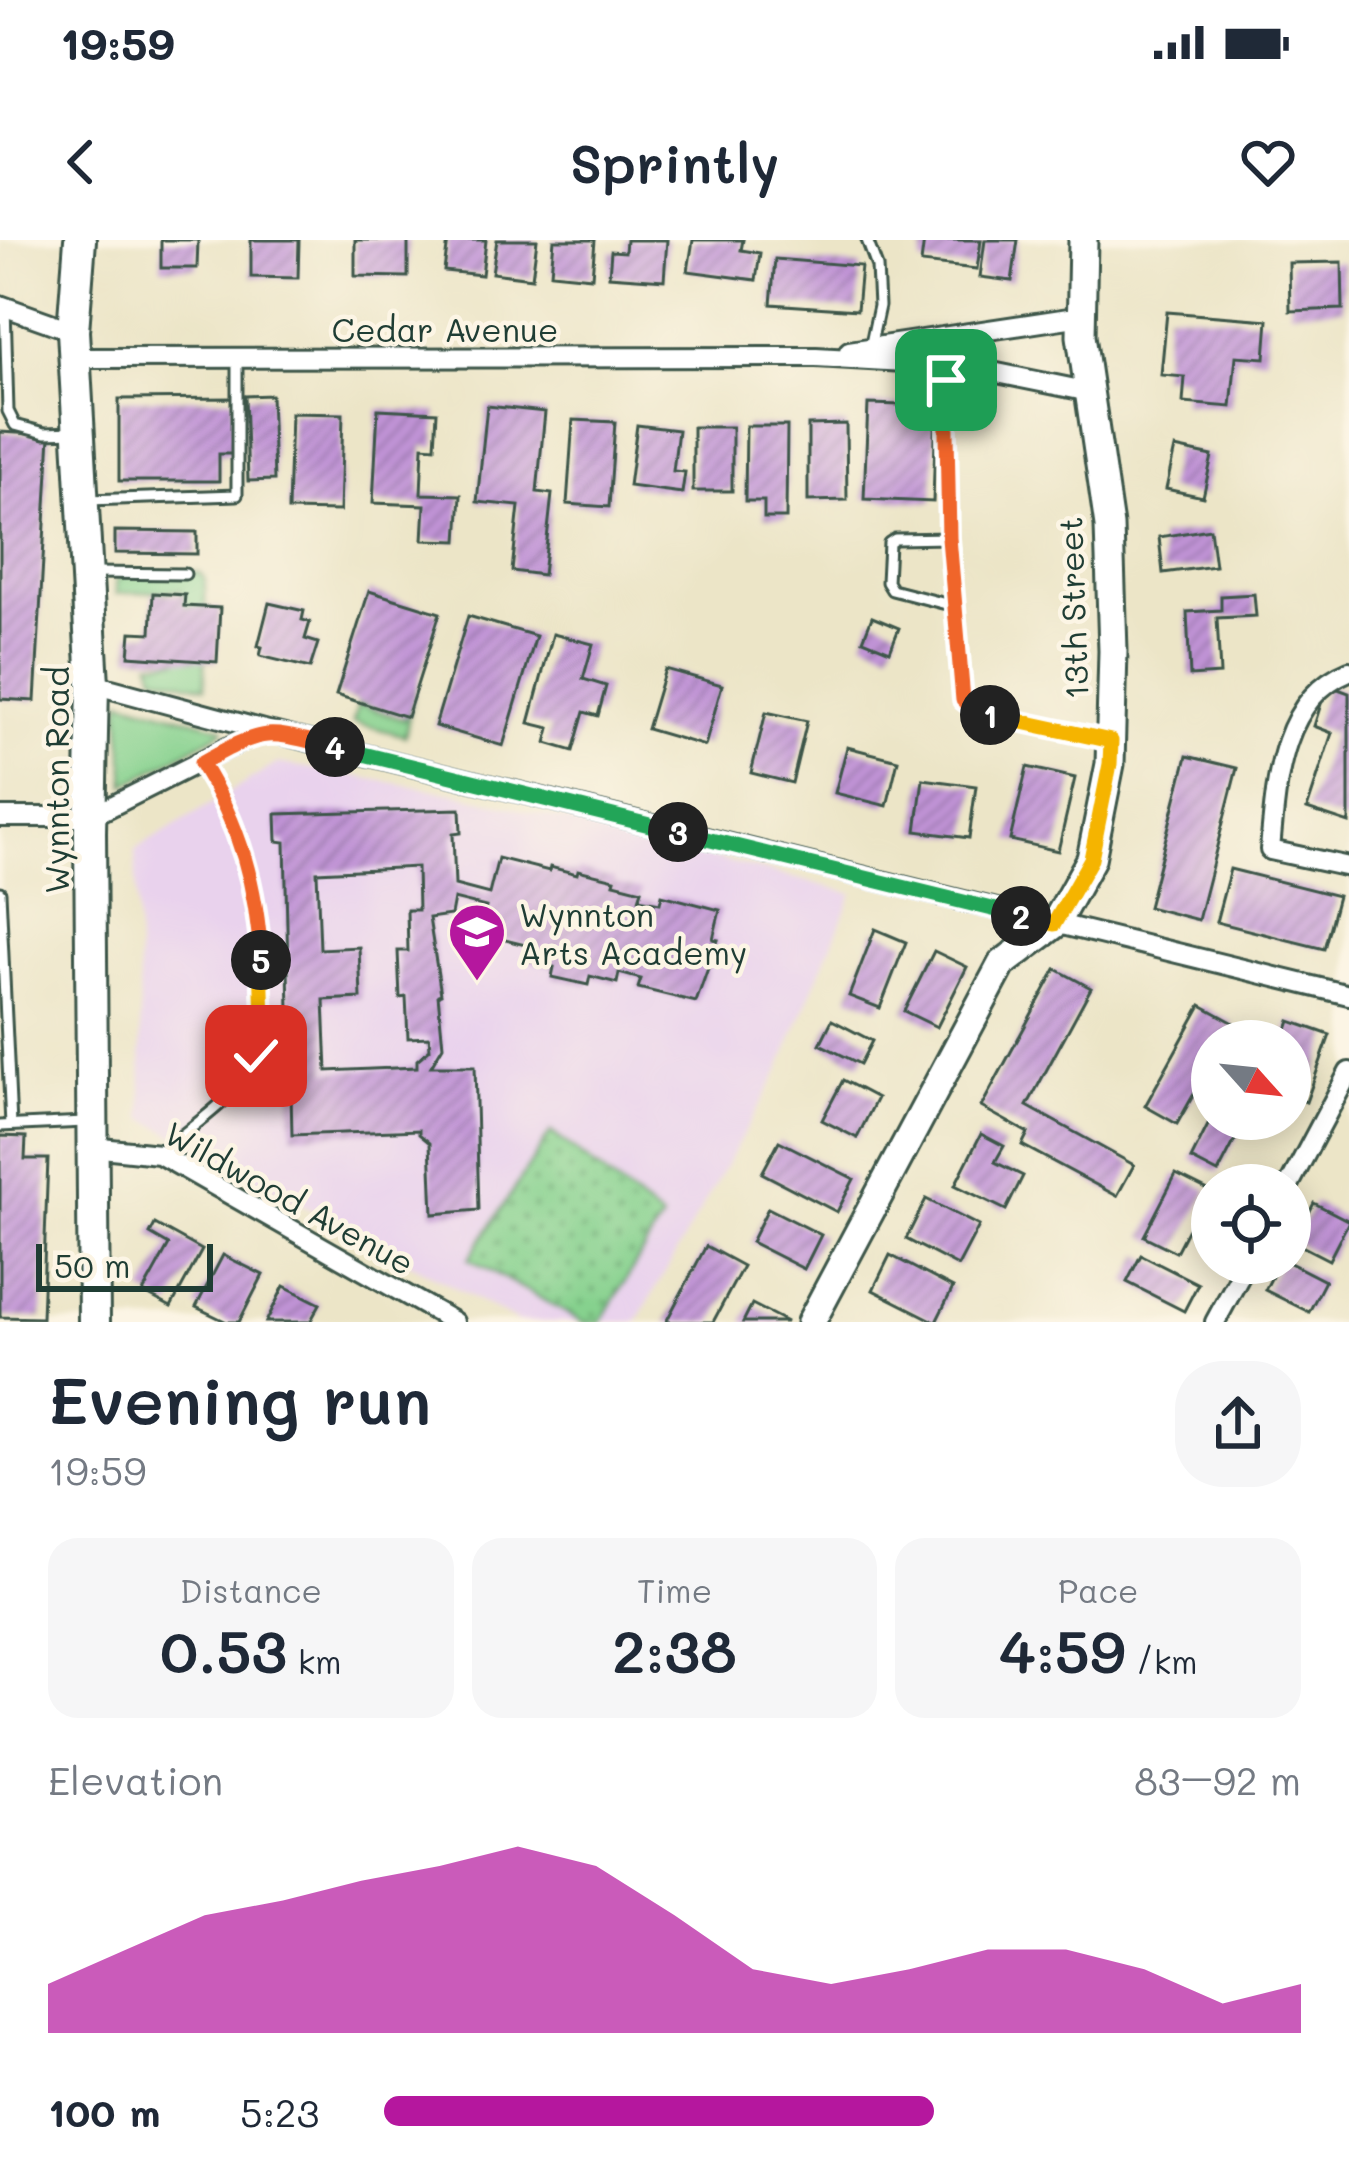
<!DOCTYPE html>
<html lang="en">
<head>
<meta charset="utf-8">
<style>
  body { margin:0; font-family:Mali,sans-serif; background:#f6f6f7; color:#1f2937; height:100vh; display:flex; flex-direction:column; font-size:45px; white-space:nowrap }
  * { box-sizing:border-box; margin:0 }
  p { font-size:39px; color:#747a83 }
  .icon { flex:none; width:66px; height:66px; fill:none; stroke:currentColor; stroke-width:2; stroke-linecap:round; stroke-linejoin:round }
  .map { position:relative; height:1082px; overflow:hidden }
  .side { display:flex; flex-direction:column; background:#fff; flex:1 }
  .side>* { flex:none }
  .needle { width:78px; rotate:117deg }
  .buttons { position:absolute; left:1191px; top:780px; display:grid; gap:24px }
  .buttons a { display:grid; place-items:center; width:120px; height:120px; border-radius:50%; background:#fff; box-shadow:0 6px 30px #0003; font-size:60px }
  .scale { position:absolute; left:36px; bottom:30px; width:177px; box-sizing:border-box; padding-left:12px; border:6px solid #1f3d34; border-top:0; font-size:33px; line-height:42px; white-space:nowrap; color:#1f3d34; -webkit-text-stroke:9px #fcf5e5; paint-order:stroke }
  .pin { position:absolute; display:grid; place-items:center; width:102px; height:102px; color:#fff; margin:-51px; border-radius:24px; box-shadow:0 6px 18px #0006 }
  .km { position:absolute; width:60px; height:60px; margin:-30px; border-radius:50%; background:#222; color:#fff; font-size:33px; line-height:60px; text-align:center }
  .round { display:grid; place-items:center; flex:none; width:126px; height:126px; border-radius:48px; background:#f6f6f7 }
  .head { display:flex; align-items:center; justify-content:space-between; height:204px; padding:0 48px }
  h1 { font-size:66px; font-weight:600; line-height:90px }
  .figures { display:grid; grid-template-columns:repeat(3,1fr); gap:18px; height:204px; padding:12px 48px }
  .figures div { display:grid; align-content:center; border-radius:30px; background:#f6f6f7; text-align:center }
  .figures b { font-size:60px; font-weight:600 }
  .figures small { font-size:33px; font-weight:400 }
  .figures p { font-size:33px }
  .chart { height:336px; padding:24px 48px }
  .chart p { display:flex; justify-content:space-between }
  .chart svg { width:100%; height:216px; margin-top:12px; fill:#b5179e; opacity:.7 }
  ul { padding:0 48px; list-style:none; font-size:39px }
  li { display:grid; grid-template-columns:192px 144px 1fr; align-items:center; height:90px }
  li i { height:30px; border-radius:15px; background:#b5179e }
  .status { display:flex; justify-content:space-between; align-items:center; height:84px; padding:0 60px; background:#fff; direction:ltr }
  .status svg { height:33px; fill:currentColor }
  header { display:flex; justify-content:space-between; align-items:center; height:156px; padding:0 48px; background:#fff; font-size:54px; font-weight:600 }
  .map>svg:first-child { display:block }
  .built { fill:#e9d2ed }
  .grass { fill:#86d18e; stroke:#528761; stroke-width:3 }
  .park { fill:url(#park-dots); stroke:#528761; stroke-width:3 }
  .building { fill:url(#building-hatch); fill-rule:evenodd }
  .lines { fill:none; stroke-linecap:round; stroke-linejoin:round }
  .lane-casing { stroke:#3e564a; stroke-width:15 }
  .street-casing { stroke:#3e564a; stroke-width:24 }
  .secondary-casing { stroke:#3e564a; stroke-width:33 }
  .primary-casing { stroke:#3e564a; stroke-width:36 }
  .lane { stroke:#fff; stroke-width:9 }
  .street { stroke:#fff; stroke-width:18 }
  .secondary { stroke:#fff; stroke-width:27 }
  .primary { stroke:#fff; stroke-width:30 }
  .split-1-casing { stroke:#fff; stroke-width:24 }
  .split-2-casing { stroke:#fff; stroke-width:24 }
  .split-3-casing { stroke:#fff; stroke-width:24 }
  .split-4-casing { stroke:#fff; stroke-width:24 }
  .split-5-casing { stroke:#fff; stroke-width:24 }
  .split-6-casing { stroke:#fff; stroke-width:24 }
  .split-1 { stroke:#f0652b; stroke-width:15 }
  .split-2 { stroke:#f5b400; stroke-width:15 }
  .split-3 { stroke:#22a559; stroke-width:15 }
  .split-4 { stroke:#22a559; stroke-width:15 }
  .split-5 { stroke:#f0652b; stroke-width:15 }
  .split-6 { stroke:#f5b400; stroke-width:15 }
  .labels { text-anchor:middle; dominant-baseline:central; stroke-width:9; stroke-linejoin:round; paint-order:stroke }
  .street-label { font-size:33px; fill:#1f3d34; stroke:#fcf5e5 }
  .poi-label { font-size:33px; fill:#1f3d34; stroke:#fcf5e5; text-anchor:start }
</style>
</head>
<body>
<div class="status"><b>19:59</b><svg viewBox="0 0 49 12"><path d="M0 12V9h3v3zM5 12V6h3v6zM10 12V3h3v9zM15 12V0h3v12zM26 1h20v11H26zM47 4h2v5h-2z"/></svg></div>
<header><svg class="icon" aria-label="back" viewBox="0 0 24 24"><path d="M15 5l-7 7 7 7"/></svg>Sprintly<svg class="icon" aria-label="heart" viewBox="0 0 24 24"><path d="M12 20l-8-8c-3-5 5-10 8-4 3-6 11-1 8 4z"/></svg></header>
<div class="map">
<svg width="1349" height="1082" viewBox="0 0 1349 1082">
  <defs>
    <pattern id="park-dots" width="8" height="8" patternUnits="userSpaceOnUse" patternTransform="scale(3)"><rect width="8" height="8" fill="#86d18e"/><path d="M2 2h.1M6 6h.1" fill="none" stroke="#6dab75" stroke-width="1.8" stroke-linecap="round"/></pattern>
    <pattern id="building-hatch" width="6" height="6" patternUnits="userSpaceOnUse" patternTransform="scale(3)"><rect width="6" height="6" fill="#c093d5"/><path d="M-1 1l2-2M0 6l6-6M5 7l2-2" fill="none" stroke="#9b79ae"/></pattern>
  </defs>
  <rect width="100%" height="100%" fill="#fcf5e5"/>
  <filter id="ink" filterUnits="userSpaceOnUse"><feTurbulence type="fractalNoise" baseFrequency=".00833" numOctaves="2"/><feDisplacementMap in="SourceGraphic" scale="24" xChannelSelector="R" yChannelSelector="G"/><feConvolveMatrix kernelMatrix="1 2 1 2 8 2 1 2 1" color-interpolation-filters="sRGB"/></filter>
  <filter id="wash" filterUnits="userSpaceOnUse"><feTurbulence type="fractalNoise" baseFrequency=".004" numOctaves="4" result="noise"/><feDisplacementMap in="SourceGraphic" scale="48" xChannelSelector="R" yChannelSelector="G"/><feGaussianBlur stdDeviation="2.7" result="paint"/><feColorMatrix in="noise" values="0 0 0 0 0 0 0 0 0 0 0 0 0 0 0 0 0 1.4 0 .05"/><feComposite in="paint" operator="in"/></filter>
  <g filter="url(#wash)">
    <rect width="100%" height="100%" fill="#ece5c7"/>
    <path class="built" d="M 278,523 L 459,554 L 853,653 L 778,833 L 637,1082 L 518,1082 L 143,878 L 135,610 Z"/>
    <g class="grass">
      <path d="M 199,332 L 205,338 L 205,447 L 155,435 L 151,422 L 178,420 L 178,395 L 184,394 L 181,350 L 116,354 L 116,339 L 136,333 Z"/>
      <path d="M 420,423 L 405,496 L 353,482 L 358,464 L 404,480 Z"/>
      <path d="M 122,460 L 223,488 L 223,491 L 126,545 L 120,470 Z"/>
    </g>
    <path class="park" d="M 551,892 L 662,979 L 601,1082 L 583,1082 L 469,1019 Z"/>
    <g id="blocks">
      <g class="building">
        <path d="M 161,0 L 198,0 L 197,28 L 161,28 Z"/>
        <path d="M 251,0 L 299,0 L 298,38 L 251,37 Z"/>
        <path d="M 355,0 L 408,0 L 408,37 L 355,36 Z"/>
        <path d="M 448,0 L 486,0 L 482,35 L 444,31 Z"/>
        <path d="M 497,0 L 537,0 L 532,38 L 492,33 Z"/>
        <path d="M 554,0 L 595,0 L 592,37 L 551,33 Z"/>
        <path d="M 626,0 L 667,0 L 664,40 L 609,36 L 611,11 L 625,12 Z"/>
        <path d="M 693,0 L 743,0 L 741,10 L 760,13 L 756,40 L 688,31 Z"/>
        <path d="M 924,0 L 981,0 L 977,29 L 921,23 Z"/>
        <path d="M 985,0 L 1018,0 L 1012,41 L 980,37 Z"/>
        <path d="M 775,19 L 861,26 L 857,70 L 771,64 Z"/>
        <path d="M 1342,22 L 1343,69 L 1290,71 L 1289,23 Z"/>
        <path d="M 1167,72 L 1268,80 L 1265,118 L 1236,116 L 1231,167 L 1183,163 L 1185,137 L 1161,135 Z"/>
        <path d="M 271,155 L 274,240 L 248,241 L 245,156 Z"/>
        <path d="M 233,158 L 233,214 L 219,214 L 219,241 L 119,241 L 119,159 Z"/>
        <path d="M 868,164 L 936,166 L 933,262 L 864,259 Z"/>
        <path d="M 487,166 L 545,172 L 537,252 L 552,254 L 543,335 L 512,331 L 519,266 L 477,262 Z"/>
        <path d="M 378,169 L 437,172 L 435,207 L 423,206 L 421,254 L 461,255 L 458,301 L 423,300 L 425,265 L 373,263 Z"/>
        <path d="M 291,173 L 343,174 L 340,271 L 288,270 Z"/>
        <path d="M 573,180 L 615,182 L 609,267 L 567,264 Z"/>
        <path d="M 846,184 L 847,260 L 808,261 L 808,185 Z"/>
        <path d="M 637,185 L 678,190 L 673,231 L 685,232 L 682,253 L 629,246 Z"/>
        <path d="M 746,186 L 787,186 L 786,278 L 764,278 L 764,261 L 745,261 Z"/>
        <rect x="693" y="187" width="39" height="64"/>
        <path d="M 0,192 L 50,195 L 35,461 L 0,459 Z"/>
        <path d="M 1175,208 L 1212,216 L 1203,257 L 1166,249 Z"/>
        <path d="M 1210,289 L 1215,326 L 1163,333 L 1159,297 Z"/>
        <path d="M 115,291 L 197,292 L 197,314 L 115,313 Z"/>
        <path d="M 369,351 L 440,373 L 407,477 L 336,455 Z"/>
        <path d="M 153,353 L 185,355 L 184,366 L 220,368 L 217,422 L 129,416 L 131,392 L 151,393 Z"/>
        <path d="M 1254,354 L 1256,376 L 1217,378 L 1220,434 L 1190,436 L 1187,372 L 1221,370 L 1221,356 Z"/>
        <path d="M 269,363 L 304,371 L 302,380 L 310,382 L 305,399 L 318,403 L 310,428 L 260,416 L 262,407 L 258,406 Z"/>
        <path d="M 468,376 L 536,396 L 503,506 L 435,486 Z"/>
        <path d="M 872,377 L 899,388 L 890,411 L 863,400 Z"/>
        <path d="M 553,394 L 593,404 L 583,439 L 606,446 L 598,476 L 584,472 L 573,511 L 546,503 L 550,488 L 529,483 Z"/>
        <path d="M 665,429 L 722,445 L 705,506 L 647,489 Z"/>
        <path d="M 1327,445 L 1349,453 L 1349,583 L 1307,569 L 1332,493 L 1314,486 Z"/>
        <path d="M 766,472 L 807,481 L 792,543 L 751,533 Z"/>
        <path d="M 847,507 L 898,520 L 887,566 L 835,553 Z"/>
        <path d="M 1187,516 L 1237,528 L 1198,680 L 1148,667 Z"/>
        <path d="M 1027,527 L 1075,538 L 1058,611 L 1010,600 Z"/>
        <path d="M 923,539 L 976,546 L 969,598 L 916,591 Z"/>
        <path d="M 460,569 L 461,593 L 453,594 L 455,645 L 489,654 L 498,618 L 549,631 L 550,627 L 577,634 L 578,630 L 615,639 L 614,643 L 642,650 L 639,659 L 660,663 L 662,655 L 720,670 L 713,699 L 718,700 L 696,762 L 638,748 L 641,739 L 619,733 L 617,743 L 590,736 L 588,745 L 552,737 L 554,727 L 527,720 L 530,706 L 480,694 L 486,667 L 454,659 L 451,675 L 429,678 L 441,754 L 438,755 L 443,806 L 431,826 L 475,826 L 479,970 L 433,974 L 430,903 L 419,894 L 419,890 L 292,895 L 285,602 L 277,601 L 276,574 ZM 417,627 L 418,670 L 407,670 L 408,711 L 398,711 L 400,758 L 406,757 L 408,798 L 429,797 L 430,809 L 417,820 L 417,827 L 327,831 L 324,760 L 361,758 L 359,707 L 320,709 L 317,632 Z"/>
        <path d="M 1230,629 L 1338,656 L 1324,709 L 1216,682 Z"/>
        <path d="M 875,689 L 906,702 L 880,768 L 849,756 Z"/>
        <path d="M 934,711 L 967,727 L 937,787 L 904,771 Z"/>
        <path d="M 1056,729 L 1091,748 L 1027,866 L 1134,925 L 1117,956 L 1022,905 L 1028,893 L 981,867 Z"/>
        <path d="M 1201,765 L 1234,783 L 1224,801 L 1212,801 L 1212,822 L 1177,884 L 1145,866 Z"/>
        <path d="M 832,780 L 872,801 L 860,824 L 820,804 Z"/>
        <path d="M 1290,781 L 1330,795 L 1306,862 L 1290,856 L 1290,801 L 1283,801 Z"/>
        <path d="M 843,840 L 877,858 L 857,898 L 822,880 Z"/>
        <path d="M 1211,879 L 1246,879 L 1218,933 L 1191,919 Z"/>
        <path d="M 981,894 L 1004,906 L 995,922 L 1023,936 L 1006,970 L 955,945 Z"/>
        <path d="M 0,896 L 26,897 L 25,919 L 48,919 L 42,1078 L 0,1077 Z"/>
        <path d="M 779,901 L 854,939 L 837,972 L 762,933 Z"/>
        <path d="M 1176,934 L 1208,950 L 1176,1012 L 1144,996 Z"/>
        <path d="M 926,959 L 979,986 L 958,1026 L 906,999 Z"/>
        <path d="M 1314,963 L 1349,981 L 1329,1020 L 1294,1002 Z"/>
        <path d="M 768,968 L 821,995 L 804,1029 L 751,1002 Z"/>
        <path d="M 155,984 L 202,1010 L 171,1067 L 143,1052 L 169,1005 L 150,994 Z"/>
        <path d="M 706,1006 L 743,1026 L 713,1082 L 666,1082 Z"/>
        <path d="M 223,1015 L 263,1035 L 239,1082 L 227,1082 L 196,1067 Z"/>
        <path d="M 890,1015 L 953,1048 L 936,1082 L 873,1050 Z"/>
        <path d="M 1141,1015 L 1198,1044 L 1184,1071 L 1127,1042 Z"/>
        <path d="M 1279,1023 L 1290,1023 L 1325,1041 L 1309,1072 L 1265,1050 Z"/>
        <path d="M 284,1046 L 320,1064 L 310,1082 L 266,1082 Z"/>
        <path d="M 752,1064 L 787,1082 L 743,1082 Z"/>
      </g>
    </g>
  </g>
  <g filter="url(#ink)">
    <use href="#blocks" fill-opacity="0" stroke="#3e564a" stroke-width="3"/>
    <g class="lines">
      <g class="lane-casing">
        <g id="lane">
          <path d="M 867,0 L 877,27 L 879,66 L 870,108"/>
          <path d="M 5,66 L 8,171 L 15,185 L 45,193 L 74,192"/>
          <path d="M 946,124 L 949,298 L 895,299 L 889,303 L 887,342 L 892,350 L 954,366 L 949,298"/>
          <path d="M 88,260 L 237,255 L 237,118"/>
          <path d="M 92,333 L 185,334"/>
          <path d="M 954,366 L 963,460 L 980,473 L 1108,500"/>
          <path d="M 0,652 L 11,885"/>
          <path d="M 0,886 L 85,882"/>
          <path d="M 159,914 C 190,886 241,857 257,816 C 265,793 263,767 262,743 C 258,658 246,595 201,522"/>
        </g>
      </g>
      <g class="street-casing">
        <g id="street">
          <path d="M 0,65 L 73,91"/>
          <path d="M 849,111 L 1082,76"/>
          <path d="M 75,118 L 816,117 L 958,125 L 1090,152"/>
          <path d="M 1349,431 C 1280,459 1276,545 1270,610 L 1349,627"/>
          <path d="M 93,444 L 272,492 L 1349,755"/>
          <path d="M 0,577 L 90,577 L 249,497 L 269,492"/>
          <path d="M 92,907 L 159,914 L 454,1082"/>
          <path d="M 1289,945 L 1349,832"/>
          <path d="M 1215,1082 L 1247,1023"/>
        </g>
      </g>
      <g class="secondary-casing">
        <path id="secondary" d="M 811,1082 L 1002,724 L 1055,684 L 1091,619 L 1110,524 L 1113,411 L 1109,286 L 1081,96 L 1083,0"/>
      </g>
      <g class="primary-casing">
        <path id="primary" d="M 80,0 L 73,91 L 93,444 L 90,592 L 94,1082"/>
      </g>
      <use href="#lane" class="lane"/>
      <use href="#street" class="street"/>
      <use href="#secondary" class="secondary"/>
      <use href="#primary" class="primary"/>
    </g>
  </g>
  <g class="lines" filter="url(#ink)">
    <g class="split-1-casing">
      <path id="split-1" d="M 946,140 L 949,298 L 963,460 L 980,473 L 990,475"/>
    </g>
    <g class="split-2-casing">
      <path id="split-2" d="M 990,475 L 1111,501 L 1110,524 L 1091,619 L 1054,684 L 1021,676"/>
    </g>
    <g class="split-3-casing">
      <path id="split-3" d="M 678,592 L 1021,676"/>
    </g>
    <g class="split-4-casing">
      <path id="split-4" d="M 335,507 L 678,592"/>
    </g>
    <g class="split-5-casing">
      <path id="split-5" d="M 261,720 C 257,647 240,585 201,523 C 267,487 263,490 335,507"/>
    </g>
    <g class="split-6-casing">
      <path id="split-6" d="M 256,816 L 263,781 L 261,720"/>
    </g>
    <use href="#split-1" class="split-1"/>
    <use href="#split-2" class="split-2"/>
    <use href="#split-3" class="split-3"/>
    <use href="#split-4" class="split-4"/>
    <use href="#split-5" class="split-5"/>
    <use href="#split-6" class="split-6"/>
  </g>
  <defs>
    <g id="school-pin" transform="scale(3)"><path d="M0 17L-7.5 6A9.5 9.5 0 1 1 7.5 6Z" fill="#b5179e" stroke="#fcf5e5"/><path d="M0-5L7-2L0 1L-7-2ZM-4 1L0 2.5L4 1V4Q0 6-4 4Z" fill="#fff"/></g>
  </defs>
  <g fill-rule="evenodd">
    <use href="#school-pin" x="477" y="692"/>
  </g>
  <g class="labels">
    <g class="street-label">
      <text x="445" y="88">Cedar Avenue</text>
      <text transform="translate(1072 368) rotate(-92)">13th Street</text>
      <text transform="translate(55 540) rotate(-90)">Wynnton Road</text>
      <text transform="translate(290 957) rotate(29)">Wildwood Avenue</text>
    </g>
    <g class="poi-label">
      <text x="519" y="673">Wynnton<tspan x="519" dy="38">Arts Academy</tspan></text>
    </g>
  </g>
</svg>
<div class="buttons">
<a><svg class="needle" viewBox="-14 -14 28 28"><path d="M0-13l5 13h-10z" fill="#e53935"/><path d="M0 13l5-13h-10z" fill="#747a83"/></svg></a>
<a><svg class="icon" aria-label="locate" viewBox="0 0 24 24"><circle cx="12" cy="12" r="6"/><path d="M12 2v4M12 18v4M2 12h4M18 12h4"/></svg></a>
</div>
<div class="scale">50 m</div>
<div class="pin" style="left:946px;top:140px;background:#1e9e55"><svg class="icon" aria-label="arrive" viewBox="0 0 24 24"><path d="M6 21V4h12l-3 4 3 4H6"/></svg></div>
<div class="pin" style="left:256px;top:816px;background:#d93025"><svg class="icon" aria-label="check" viewBox="0 0 24 24"><path d="M5 12l5 5 9-10"/></svg></div>
<b class="km" style="left:990px;top:475px">1</b>
<b class="km" style="left:1021px;top:676px">2</b>
<b class="km" style="left:678px;top:592px">3</b>
<b class="km" style="left:335px;top:507px">4</b>
<b class="km" style="left:261px;top:720px">5</b>
</div>
<section class="side">
<div class="head"><div><h1>Evening run</h1><p>19:59</p></div><a class="round"><svg class="icon" aria-label="share" viewBox="0 0 24 24"><path d="M12 15V3M7 8l5-5 5 5M5 13v7h14v-7"/></svg></a></div>
<div class="figures">
<div><p>Distance</p><b>0.53<small> km</small></b></div>
<div><p>Time</p><b>2:38</b></div>
<div><p>Pace</p><b>4:59<small> /km</small></b></div>
</div>
<div class="chart"><p><span>Elevation</span>83–92 m</p>
<svg viewBox="0 0 160 44" preserveAspectRatio="none"><path d="M0 44V34L10 27L20 20L30 17L40 13L50 10L60 6L70 10L80 20L90 31L100 34L110 31L120 27L130 27L140 31L150 38L160 34V44z"/></svg>
</div>
<ul>
<li><b>100 m</b>5:23<i style="width:60%"></i></li>
</ul>
</section>
</body>
</html>
